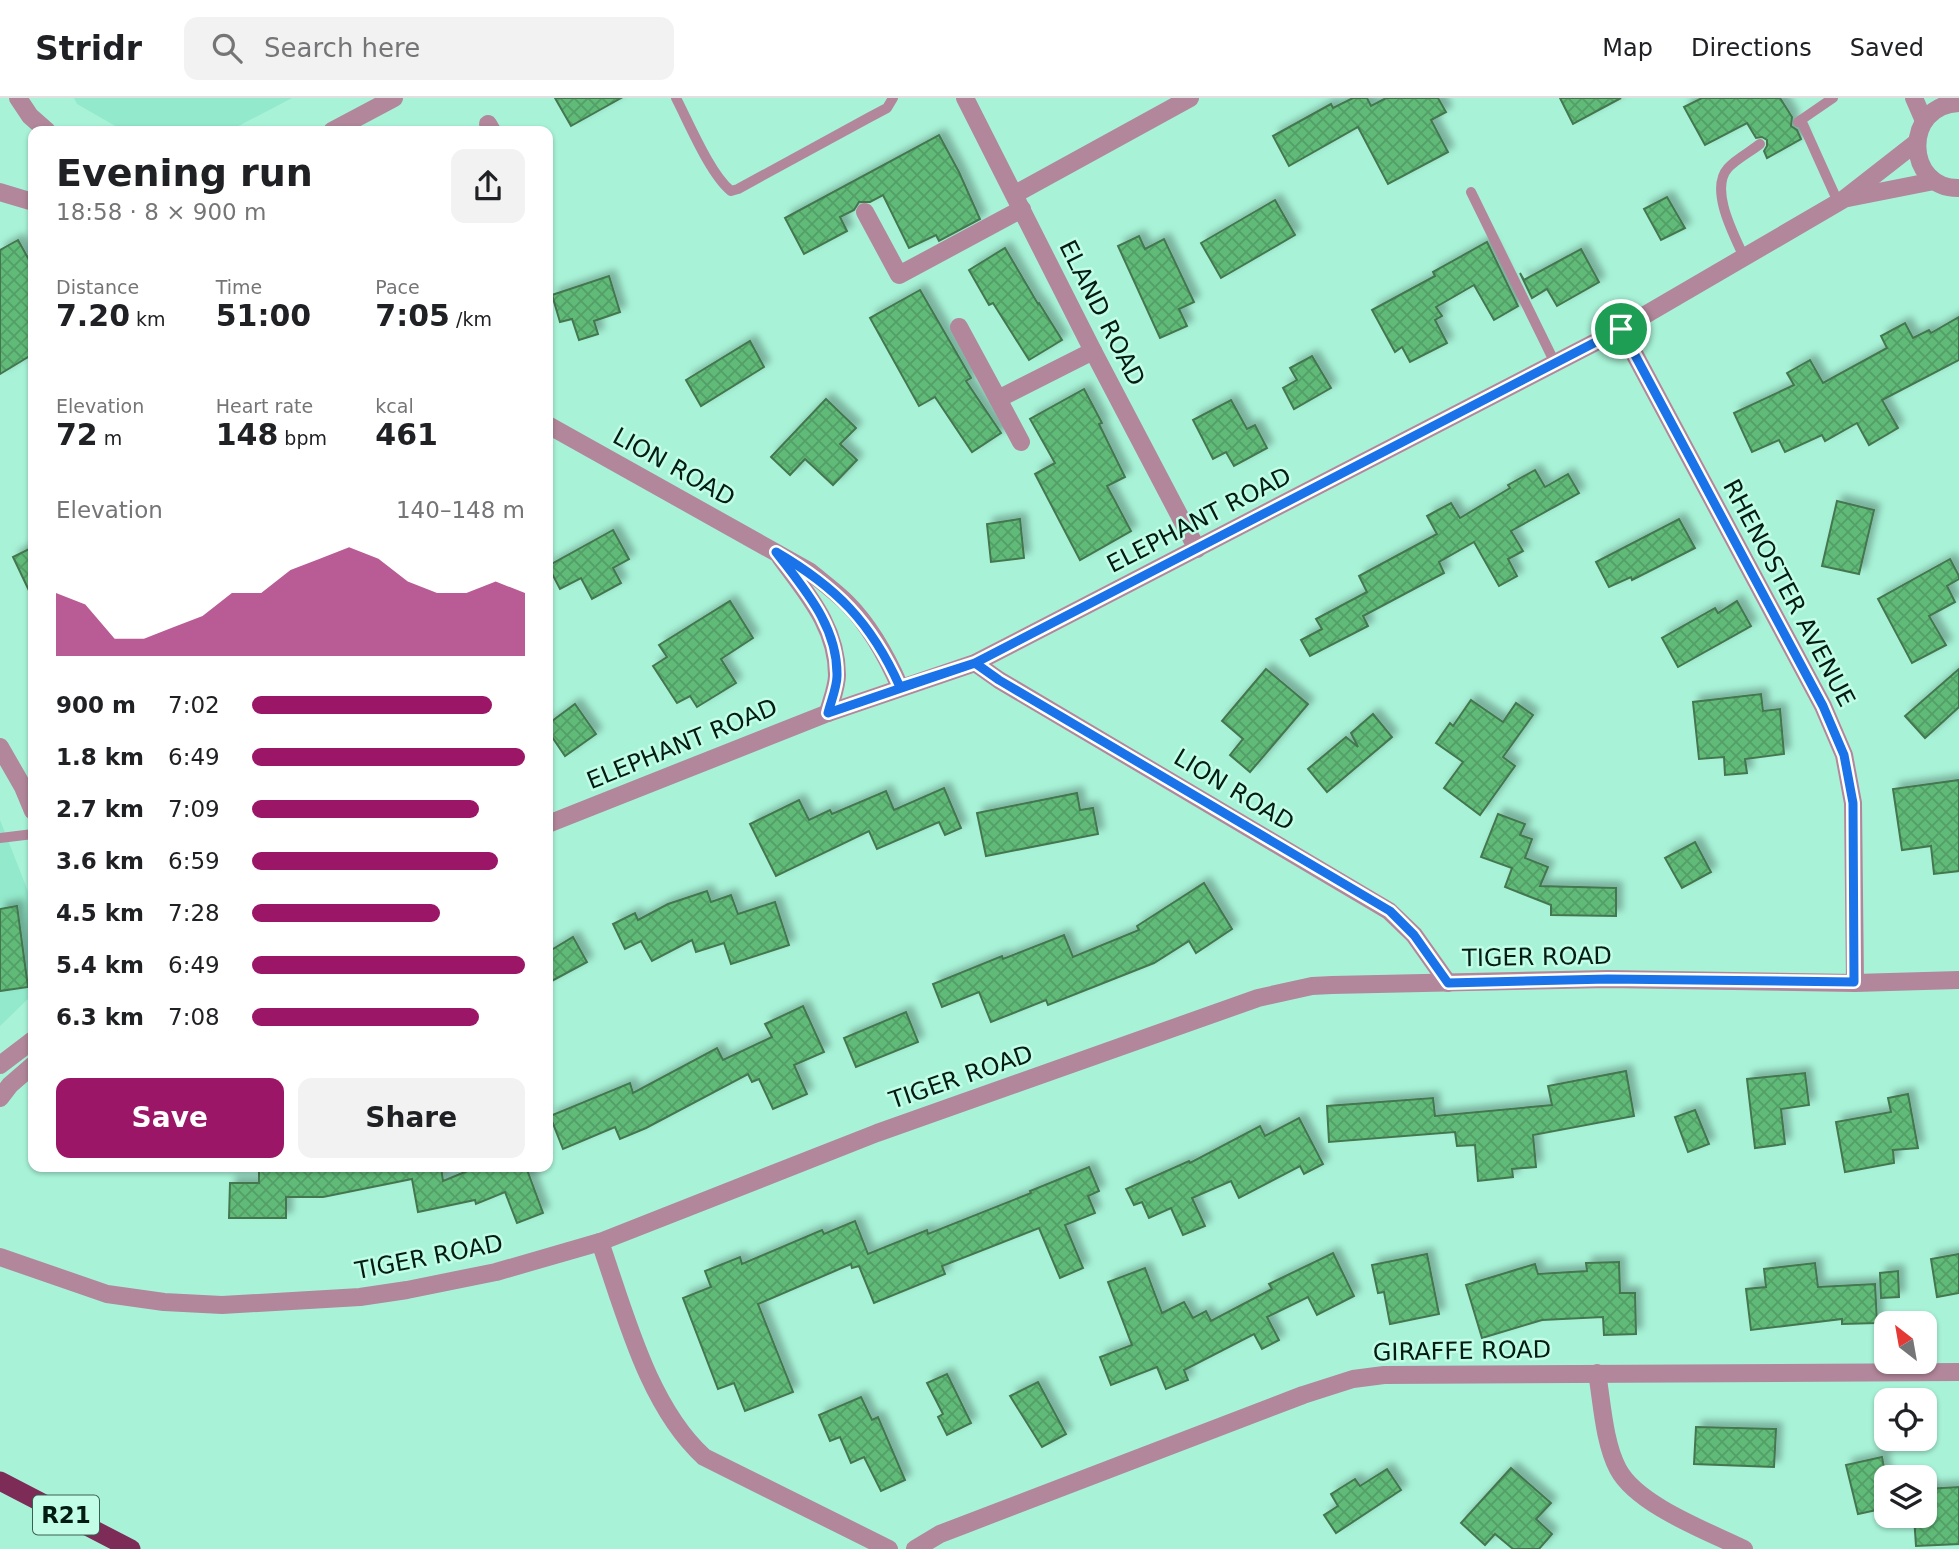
<!DOCTYPE html>
<html lang="en">
<head>
<meta charset="utf-8">
<style>
  body { margin:0; font-family:"DejaVu Sans",sans-serif; background:#f2f2f2; color:#202124; height:100vh; display:flex; flex-direction:column; font-size:26px; white-space:nowrap }
  * { box-sizing:border-box; margin:0 }
  p { font-size:23px; color:#757577 }
  .icon { flex:none; width:38px; height:38px; fill:none; stroke:currentColor; stroke-width:2; stroke-linecap:round; stroke-linejoin:round }
  .map { position:relative; flex:1; overflow:hidden }
  .side { position:absolute; left:28px; top:28px; width:525px; height:1046px; display:flex; flex-direction:column; background:#fff; border-radius:14px; box-shadow:0 2px 5px #0004 }
  .side>* { flex:none }
  .needle { width:46px; rotate:329deg }
  .controls { position:absolute; left:1874px; top:1213px; display:grid; gap:14px }
  .controls a { display:grid; place-items:center; width:63px; height:63px; border-radius:14px; background:#fff; box-shadow:0 2px 5px #0004; font-size:35px }
  .pin { position:absolute; display:grid; place-items:center; width:60px; height:60px; color:#fff; margin:-30px; border:4px solid #fff; border-radius:50%; box-shadow:0 2px 7px #0007 }
  .round { display:grid; place-items:center; flex:none; width:74px; height:74px; border-radius:14px; background:#f2f2f2 }
  .summary { display:flex; align-items:center; justify-content:space-between; height:119px; padding:0 28px }
  h1 { font-size:38px; font-weight:700; line-height:52px }
  .metrics { display:grid; grid-template-columns:repeat(3,1fr); gap:10px; height:119px; padding:7px 28px }
  .metrics div { display:grid; align-content:center }
  .metrics b { font-size:30px; font-weight:700 }
  .metrics small { font-size:19px; font-weight:400 }
  .metrics p { font-size:19px }
  .chart { height:196px; padding:14px 28px }
  .chart p { display:flex; justify-content:space-between }
  .chart svg { width:100%; height:126px; margin-top:7px; fill:#9c1667; opacity:.7 }
  .action { display:flex; gap:14px; margin-top:auto; padding:14px 28px }
  .action a { flex:1; height:80px; border-radius:14px; background:#9c1667; color:#fff; font-size:28px; font-weight:700; line-height:80px; text-align:center }
  .action a+a { background:#f2f2f2; color:#202124 }
  ul { padding:0 28px; list-style:none; font-size:23px }
  li { display:grid; grid-template-columns:112px 84px 1fr; align-items:center; height:52px }
  li i { height:18px; border-radius:9px; background:#9c1667 }
  header { display:flex; align-items:center; gap:42px; box-sizing:border-box; height:98px; padding:0 35px; background:#fff; border-bottom:2px solid #e0e0e0 }
  header strong { font-size:33px }
  nav { display:flex; gap:38px; margin-inline-start:auto; font-size:24px }
  .search { width:490px; height:63px; background:#f2f2f2; display:flex; align-items:center; gap:18px; box-sizing:border-box; padding:0 24px; border-radius:14px; color:#757577; font-size:26px }
  .map>svg:first-child { display:block }
  .built { fill:#93e9cb }
  .building { fill:url(#building-cross-hatch); stroke:#447750; stroke-width:2; filter:url(#shadow) }
  .lines { fill:none; stroke-linecap:round; stroke-linejoin:round }
  .service { stroke:#b2879b; stroke-width:10 }
  .minor { stroke:#b2879b; stroke-width:18 }
  .tertiary { stroke:#b2879b; stroke-width:18 }
  .trunk { stroke:#7c2c57; stroke-width:19 }
  .route-casing { stroke:#fff; stroke-width:14 }
  .route { stroke:#1a73e8; stroke-width:9 }
  .labels { text-anchor:middle; dominant-baseline:central; stroke-width:5; stroke-linejoin:round; paint-order:stroke }
  .shield { fill:#c2fde7; stroke:#3a6053; stroke-width:2 }
  .shield-label { font-size:23px; font-weight:bold; fill:#001c13 }
  .street-label { font-size:24px; fill:#001c13; stroke:#c2fde7 }
</style>
</head>
<body>
<header>
<strong>Stridr</strong>
<div class="search"><svg class="icon" aria-label="search" viewBox="0 0 24 24"><circle cx="10" cy="10" r="6"/><path d="M15 15l6 6"/></svg>Search here</div>
<nav><a>Map</a><a>Directions</a><a>Saved</a></nav>
</header>
<div class="map">
<svg width="1959" height="1451" viewBox="0 0 1959 1451">
  <defs>
    <pattern id="building-cross-hatch" width="8" height="8" patternUnits="userSpaceOnUse" patternTransform="scale(1.75)"><rect width="8" height="8" fill="#61ba78"/><path d="M0 0l8 8M0 8l8-8" fill="none" stroke="#529f67"/></pattern>
    <filter id="shadow"><feDropShadow dx="6" dy="-6" stdDeviation="3.5" flood-color="#0004"/></filter>
  </defs>
  <rect width="100%" height="100%" fill="#a8f3d8"/>
  <g class="built">
    <path d="M 74,0 L 292,0 L 229,33 L 124,33 L 77,6 Z"/>
    <path d="M 0,722 L 33,806 L 33,896 L 0,928 Z"/>
  </g>
  <g class="building">
    <path d="M 555,0 L 621,0 L 571,28 Z"/>
    <path d="M 1353,0 L 1367,0 L 1371,8 L 1386,0 L 1438,0 L 1446,14 L 1431,22 L 1448,54 L 1388,86 L 1358,29 L 1289,68 L 1273,38 L 1331,6 L 1333,10 Z"/>
    <path d="M 1560,0 L 1621,0 L 1573,26 Z"/>
    <path d="M 1702,0 L 1780,0 L 1792,19 L 1791,28 L 1797,32 L 1801,41 L 1767,60 L 1764,53 L 1767,48 L 1767,42 L 1762,39 L 1756,40 L 1747,25 L 1705,47 L 1684,9 Z"/>
    <path d="M 939,37 L 959,74 L 980,121 L 939,143 L 936,137 L 909,150 L 883,97 L 870,104 L 859,104 L 854,112 L 840,119 L 847,133 L 804,156 L 785,120 Z"/>
    <path d="M 1667,99 L 1685,130 L 1661,142 L 1644,111 Z"/>
    <path d="M 1275,102 L 1295,137 L 1221,180 L 1201,145 Z"/>
    <path d="M 1139,138 L 1145,151 L 1164,141 L 1194,204 L 1179,211 L 1187,228 L 1160,240 L 1118,148 Z"/>
    <path d="M 18,142 L 33,169 L 33,256 L 0,276 L 0,152 Z"/>
    <path d="M 1487,144 L 1518,208 L 1494,222 L 1474,187 L 1436,209 L 1442,218 L 1435,222 L 1447,245 L 1410,264 L 1402,249 L 1395,254 L 1372,212 L 1435,178 L 1433,174 Z"/>
    <path d="M 1005,150 L 1038,206 L 1039,205 L 1062,242 L 1029,262 L 993,205 L 989,207 L 969,172 Z"/>
    <path d="M 1581,151 L 1599,184 L 1557,208 L 1547,191 L 1532,200 L 1520,175 L 1524,182 Z"/>
    <path d="M 609,178 L 620,214 L 594,223 L 598,236 L 579,242 L 572,221 L 560,224 L 552,197 Z"/>
    <path d="M 920,192 L 971,280 L 966,283 L 1001,335 L 972,354 L 935,299 L 919,308 L 870,220 Z"/>
    <path d="M 1959,219 L 1959,262 L 1882,302 L 1898,330 L 1869,347 L 1857,325 L 1825,343 L 1822,337 L 1785,354 L 1779,342 L 1752,354 L 1734,315 L 1794,287 L 1787,275 L 1810,262 L 1823,285 L 1887,250 L 1881,238 L 1905,225 L 1913,240 L 1929,232 L 1931,235 Z"/>
    <path d="M 750,243 L 764,269 L 701,308 L 686,282 Z"/>
    <path d="M 1312,258 L 1331,290 L 1294,311 L 1283,290 L 1297,282 L 1290,270 Z"/>
    <path d="M 1084,291 L 1102,325 L 1099,326 L 1125,379 L 1107,388 L 1131,433 L 1080,462 L 1035,376 L 1055,365 L 1030,321 Z"/>
    <path d="M 826,301 L 856,330 L 840,346 L 857,362 L 833,387 L 805,361 L 790,377 L 771,359 Z"/>
    <path d="M 1231,302 L 1247,331 L 1255,327 L 1267,350 L 1234,368 L 1226,354 L 1213,361 L 1193,322 Z"/>
    <path d="M 1535,372 L 1545,389 L 1568,376 L 1579,395 L 1511,433 L 1523,453 L 1508,461 L 1517,478 L 1499,488 L 1474,444 L 1439,464 L 1444,475 L 1363,518 L 1368,528 L 1310,558 L 1301,542 L 1322,531 L 1316,521 L 1367,494 L 1359,478 L 1437,436 L 1427,418 L 1451,405 L 1460,420 L 1510,390 L 1508,387 Z"/>
    <path d="M 1837,403 L 1874,412 L 1859,476 L 1822,468 Z"/>
    <path d="M 1020,421 L 1024,460 L 991,464 L 987,426 Z"/>
    <path d="M 1679,421 L 1695,450 L 1632,482 L 1631,479 L 1609,489 L 1596,464 Z"/>
    <path d="M 613,432 L 629,461 L 613,470 L 621,485 L 592,501 L 581,480 L 560,491 L 548,468 Z"/>
    <path d="M 33,449 L 33,501 L 13,459 Z"/>
    <path d="M 1950,461 L 1959,478 L 1959,481 L 1947,488 L 1955,504 L 1929,518 L 1946,547 L 1912,565 L 1878,501 Z"/>
    <path d="M 730,503 L 753,540 L 721,561 L 736,585 L 697,609 L 690,598 L 677,605 L 653,568 L 667,559 L 659,547 Z"/>
    <path d="M 1737,503 L 1751,528 L 1678,569 L 1662,540 L 1715,510 L 1718,515 Z"/>
    <path d="M 1266,571 L 1308,606 L 1250,674 L 1230,657 L 1243,641 L 1222,623 Z"/>
    <path d="M 1959,571 L 1959,609 L 1925,640 L 1905,618 Z"/>
    <path d="M 1761,596 L 1763,613 L 1780,611 L 1784,656 L 1745,661 L 1747,675 L 1725,677 L 1724,659 L 1699,661 L 1693,604 Z"/>
    <path d="M 1471,602 L 1503,624 L 1516,605 L 1533,617 L 1503,659 L 1515,668 L 1480,717 L 1444,690 L 1463,664 L 1436,645 L 1450,625 L 1453,628 Z"/>
    <path d="M 575,606 L 596,636 L 565,658 L 548,633 L 548,626 Z"/>
    <path d="M 1373,616 L 1392,639 L 1327,694 L 1308,671 L 1346,639 L 1358,649 L 1351,635 Z"/>
    <path d="M 1959,682 L 1959,773 L 1934,776 L 1931,748 L 1902,752 L 1893,691 Z"/>
    <path d="M 944,690 L 961,730 L 945,737 L 939,724 L 877,751 L 869,733 L 776,778 L 750,726 L 799,702 L 809,722 L 830,712 L 832,716 L 886,693 L 894,712 Z"/>
    <path d="M 1077,695 L 1080,712 L 1093,710 L 1098,736 L 986,758 L 977,715 Z"/>
    <path d="M 1498,716 L 1525,726 L 1520,737 L 1532,741 L 1525,760 L 1548,769 L 1540,788 L 1616,790 L 1616,818 L 1551,817 L 1551,807 L 1505,789 L 1512,770 L 1481,759 Z"/>
    <path d="M 1695,744 L 1711,774 L 1682,790 L 1665,760 Z"/>
    <path d="M 1204,785 L 1232,831 L 1196,855 L 1189,843 L 1154,865 L 1048,907 L 1046,902 L 991,924 L 979,894 L 942,909 L 933,886 L 1002,858 L 1003,861 L 1064,837 L 1073,859 L 1139,832 L 1137,828 Z"/>
    <path d="M 707,793 L 711,804 L 731,797 L 738,816 L 775,804 L 789,847 L 731,866 L 724,845 L 696,854 L 692,842 L 652,863 L 641,843 L 625,851 L 613,826 L 635,815 L 638,822 L 668,806 Z"/>
    <path d="M 17,808 L 28,889 L 0,893 L 0,811 Z"/>
    <path d="M 573,839 L 587,864 L 548,885 L 548,854 Z"/>
    <path d="M 803,908 L 824,954 L 794,967 L 807,996 L 773,1011 L 759,981 L 752,984 L 748,976 L 646,1030 L 620,1041 L 615,1029 L 563,1051 L 550,1018 L 630,985 L 633,995 L 717,950 L 723,962 L 772,939 L 765,926 Z"/>
    <path d="M 906,914 L 918,944 L 856,969 L 844,940 Z"/>
    <path d="M 1626,973 L 1634,1018 L 1533,1037 L 1536,1069 L 1512,1071 L 1513,1079 L 1478,1083 L 1475,1047 L 1457,1048 L 1455,1034 L 1329,1044 L 1327,1008 L 1433,1000 L 1435,1018 L 1552,1007 L 1548,988 Z"/>
    <path d="M 1805,975 L 1809,1007 L 1781,1011 L 1785,1046 L 1755,1050 L 1747,981 Z"/>
    <path d="M 1908,996 L 1918,1050 L 1893,1052 L 1894,1065 L 1845,1074 L 1836,1024 L 1891,1014 L 1888,1000 Z"/>
    <path d="M 1695,1012 L 1709,1046 L 1688,1054 L 1675,1019 Z"/>
    <path d="M 1299,1020 L 1323,1066 L 1304,1076 L 1300,1068 L 1239,1100 L 1231,1083 L 1192,1100 L 1205,1128 L 1183,1137 L 1171,1110 L 1149,1120 L 1142,1104 L 1134,1107 L 1126,1091 L 1189,1063 L 1190,1065 L 1260,1028 L 1265,1038 Z"/>
    <path d="M 259,1069 L 441,1069 L 443,1083 L 477,1069 L 526,1069 L 543,1115 L 517,1125 L 505,1094 L 476,1106 L 475,1102 L 418,1114 L 412,1081 L 323,1099 L 286,1099 L 286,1120 L 229,1120 L 230,1085 L 259,1085 Z"/>
    <path d="M 1089,1069 L 1099,1093 L 1088,1098 L 1095,1115 L 1065,1127 L 1083,1170 L 1060,1180 L 1039,1130 L 942,1168 L 945,1176 L 874,1205 L 859,1168 L 852,1170 L 851,1166 L 758,1206 L 793,1294 L 745,1313 L 734,1285 L 718,1291 L 683,1200 L 711,1189 L 705,1173 L 740,1159 L 742,1166 L 822,1132 L 824,1136 L 855,1123 L 868,1156 L 927,1132 L 928,1136 L 1031,1095 L 1030,1093 Z"/>
    <path d="M 1333,1155 L 1354,1198 L 1317,1217 L 1308,1199 L 1267,1219 L 1279,1242 L 1262,1251 L 1254,1236 L 1184,1272 L 1188,1282 L 1166,1291 L 1157,1269 L 1111,1287 L 1100,1259 L 1132,1247 L 1108,1184 L 1145,1170 L 1162,1215 L 1184,1204 L 1193,1220 L 1206,1213 L 1211,1223 L 1272,1191 L 1269,1186 Z"/>
    <path d="M 1427,1156 L 1439,1216 L 1390,1226 L 1384,1194 L 1378,1195 L 1372,1167 Z"/>
    <path d="M 1959,1156 L 1959,1195 L 1937,1199 L 1931,1161 Z"/>
    <path d="M 1619,1164 L 1620,1195 L 1635,1195 L 1636,1236 L 1604,1237 L 1603,1219 L 1542,1222 L 1482,1240 L 1466,1187 L 1535,1166 L 1538,1176 L 1587,1173 L 1586,1165 Z"/>
    <path d="M 1815,1165 L 1818,1189 L 1875,1186 L 1877,1225 L 1842,1226 L 1842,1221 L 1751,1232 L 1746,1191 L 1766,1189 L 1764,1171 Z"/>
    <path d="M 1898,1173 L 1899,1199 L 1881,1200 L 1880,1175 Z"/>
    <path d="M 947,1276 L 971,1325 L 947,1337 L 938,1319 L 943,1316 L 927,1285 Z"/>
    <path d="M 1038,1284 L 1066,1336 L 1042,1349 L 1010,1298 Z"/>
    <path d="M 861,1299 L 872,1322 L 878,1319 L 905,1382 L 881,1393 L 864,1359 L 851,1365 L 840,1339 L 830,1343 L 819,1317 Z"/>
    <path d="M 1696,1329 L 1776,1331 L 1774,1369 L 1694,1366 Z"/>
    <path d="M 1882,1359 L 1886,1380 L 1886,1410 L 1858,1416 L 1846,1367 Z"/>
    <path d="M 1511,1370 L 1551,1405 L 1536,1421 L 1552,1436 L 1539,1451 L 1513,1451 L 1495,1436 L 1485,1447 L 1461,1425 Z"/>
    <path d="M 1387,1371 L 1401,1392 L 1336,1435 L 1324,1417 L 1338,1408 L 1331,1396 L 1355,1381 L 1360,1388 Z"/>
    <path d="M 1959,1389 L 1959,1446 L 1916,1448 L 1914,1418 L 1925,1418 L 1925,1391 Z"/>
  </g>
  <g class="lines">
    <g class="service">
      <path d="M 676,0 C 689,25 710,76 731,93 L 738,91 L 870,19 L 887,10 L 893,0"/>
      <path d="M 1801,22 L 1838,104"/>
      <path d="M 1798,24 L 1833,0"/>
      <path d="M 1471,94 L 1555,265"/>
      <path d="M 1744,159 C 1734,137 1709,91 1728,70 C 1736,61 1750,54 1760,46"/>
      <path d="M 0,740 L 33,736"/>
    </g>
    <g class="minor">
      <path d="M 18,0 L 30,18 L 47,33"/>
      <path d="M 965,0 L 1093,253 L 1197,451"/>
      <path d="M 488,26 L 492,33"/>
      <path d="M 332,33 L 394,0"/>
      <path d="M 0,94 L 33,104"/>
      <path d="M 1015,96 L 1190,0"/>
      <path d="M 865,114 L 899,177 L 1022,111"/>
      <path d="M 959,229 L 998,301 L 1093,253"/>
      <path d="M 1621,231 L 1823,608 L 1844,657 L 1853,705 L 1855,885"/>
      <path d="M 998,301 L 1021,344"/>
      <path d="M 548,327 L 809,473 C 821,483 835,493 847,505 C 870,528 887,559 900,589"/>
      <path d="M 780,459 C 807,496 837,529 837,577 C 837,589 831,603 828,615"/>
      <path d="M 975,565 L 999,582 L 1389,813 L 1414,837 L 1448,885"/>
      <path d="M 0,649 L 23,689 L 33,713"/>
      <path d="M 600,1144 C 625,1215 648,1308 704,1359 L 889,1451"/>
      <path d="M 0,1159 L 107,1196 L 164,1204 L 222,1207 L 360,1199 L 407,1192 L 496,1174 L 600,1144 L 877,1035 L 1258,900 L 1312,888 L 1332,887 L 1608,881 L 1855,885 L 1959,882"/>
      <path d="M 1597,1275 C 1602,1304 1604,1345 1618,1371 C 1637,1407 1707,1433 1744,1451"/>
      <path d="M 915,1451 L 940,1436 L 961,1428 L 1303,1297 L 1353,1281 L 1384,1277 L 1959,1274"/>
    </g>
    <g class="tertiary">
      <path d="M 1914,0 L 1924,23"/>
      <path d="M 1959,5 C 1902,7 1905,91 1959,90"/>
      <path d="M 1848,100 L 1934,83"/>
      <path d="M 548,726 L 828,615 L 975,565 L 1621,231 L 1844,101 L 1917,44"/>
      <path d="M 0,967 L 33,942"/>
      <path d="M 0,1000 L 10,987 L 33,967"/>
    </g>
    <path class="trunk" d="M 0,1383 L 131,1451"/>
  </g>
  <g class="lines">
    <g class="route-casing">
      <path id="route" d="M 1621,231 L 975,565 L 900,589 C 871,524 836,489 776,454 C 804,491 838,528 837,578 C 837,589 831,603 828,615 L 975,565 L 999,582 L 1390,813 L 1414,837 L 1448,885 L 1608,881 L 1854,884 L 1853,705 L 1844,657 L 1823,608 L 1621,231"/>
    </g>
    <use href="#route" class="route"/>
  </g>
  <g class="labels">
    <rect class="shield" x="33" y="1397.5" width="66" height="39" rx="5"/>
    <g class="shield-label">
      <text x="66" y="1417">R21</text>
    </g>
    <g class="street-label">
      <text transform="translate(1102 215) rotate(63)">ELAND ROAD</text>
      <text transform="translate(674 369) rotate(29)">LION ROAD</text>
      <text transform="translate(1199 422) rotate(-27)">ELEPHANT ROAD</text>
      <text transform="translate(1789 495) rotate(62)">RHENOSTER AVENUE</text>
      <text transform="translate(682 646) rotate(-22)">ELEPHANT ROAD</text>
      <text transform="translate(1234 692) rotate(31)">LION ROAD</text>
      <text transform="translate(1537 859) rotate(-1)">TIGER ROAD</text>
      <text transform="translate(961 979) rotate(-19)">TIGER ROAD</text>
      <text transform="translate(429 1159) rotate(-11)">TIGER ROAD</text>
      <text transform="translate(1462 1253) rotate(-1)">GIRAFFE ROAD</text>
    </g>
  </g>
</svg>
<div class="controls">
<a><svg class="needle" viewBox="-14 -14 28 28"><path d="M0-13l5 13h-10z" fill="#e53935"/><path d="M0 13l5-13h-10z" fill="#757577"/></svg></a>
<a><svg class="icon" aria-label="locate" viewBox="0 0 24 24"><circle cx="12" cy="12" r="6"/><path d="M12 2v4M12 18v4M2 12h4M18 12h4"/></svg></a>
<a><svg class="icon" aria-label="layers" viewBox="0 0 24 24"><path d="M12 4l9 5-9 5-9-5zM3 14l9 5 9-5"/></svg></a>
</div>
<div class="pin" style="left:1621px;top:231px;background:#1e9e55"><svg class="icon" aria-label="arrive" viewBox="0 0 24 24"><path d="M6 21V4h12l-3 4 3 4H6"/></svg></div>
<section class="side">
<div class="summary"><div><h1>Evening run</h1><p>18:58 · 8 × 900 m</p></div><a class="round"><svg class="icon" aria-label="share" viewBox="0 0 24 24"><path d="M12 15V3M7 8l5-5 5 5M5 13v7h14v-7"/></svg></a></div>
<div class="metrics">
<div><p>Distance</p><b>7.20<small> km</small></b></div>
<div><p>Time</p><b>51:00</b></div>
<div><p>Pace</p><b>7:05<small> /km</small></b></div>
</div>
<div class="metrics">
<div><p>Elevation</p><b>72<small> m</small></b></div>
<div><p>Heart rate</p><b>148<small> bpm</small></b></div>
<div><p>kcal</p><b>461</b></div>
</div>
<div class="chart"><p><span>Elevation</span>140–148 m</p>
<svg viewBox="0 0 160 44" preserveAspectRatio="none"><path d="M0 44V22L10 26L20 38L30 38L40 34L50 30L60 22L70 22L80 14L90 10L100 6L110 10L120 18L130 22L140 22L150 18L160 22V44z"/></svg>
</div>
<ul>
<li><b>900 m</b>7:02<i style="width:88%"></i></li>
<li><b>1.8 km</b>6:49<i style="width:100%"></i></li>
<li><b>2.7 km</b>7:09<i style="width:83%"></i></li>
<li><b>3.6 km</b>6:59<i style="width:90%"></i></li>
<li><b>4.5 km</b>7:28<i style="width:69%"></i></li>
<li><b>5.4 km</b>6:49<i style="width:100%"></i></li>
<li><b>6.3 km</b>7:08<i style="width:83%"></i></li>
</ul>
<div class="action"><a>Save</a><a>Share</a></div>
</section>
</div>
</body>
</html>
